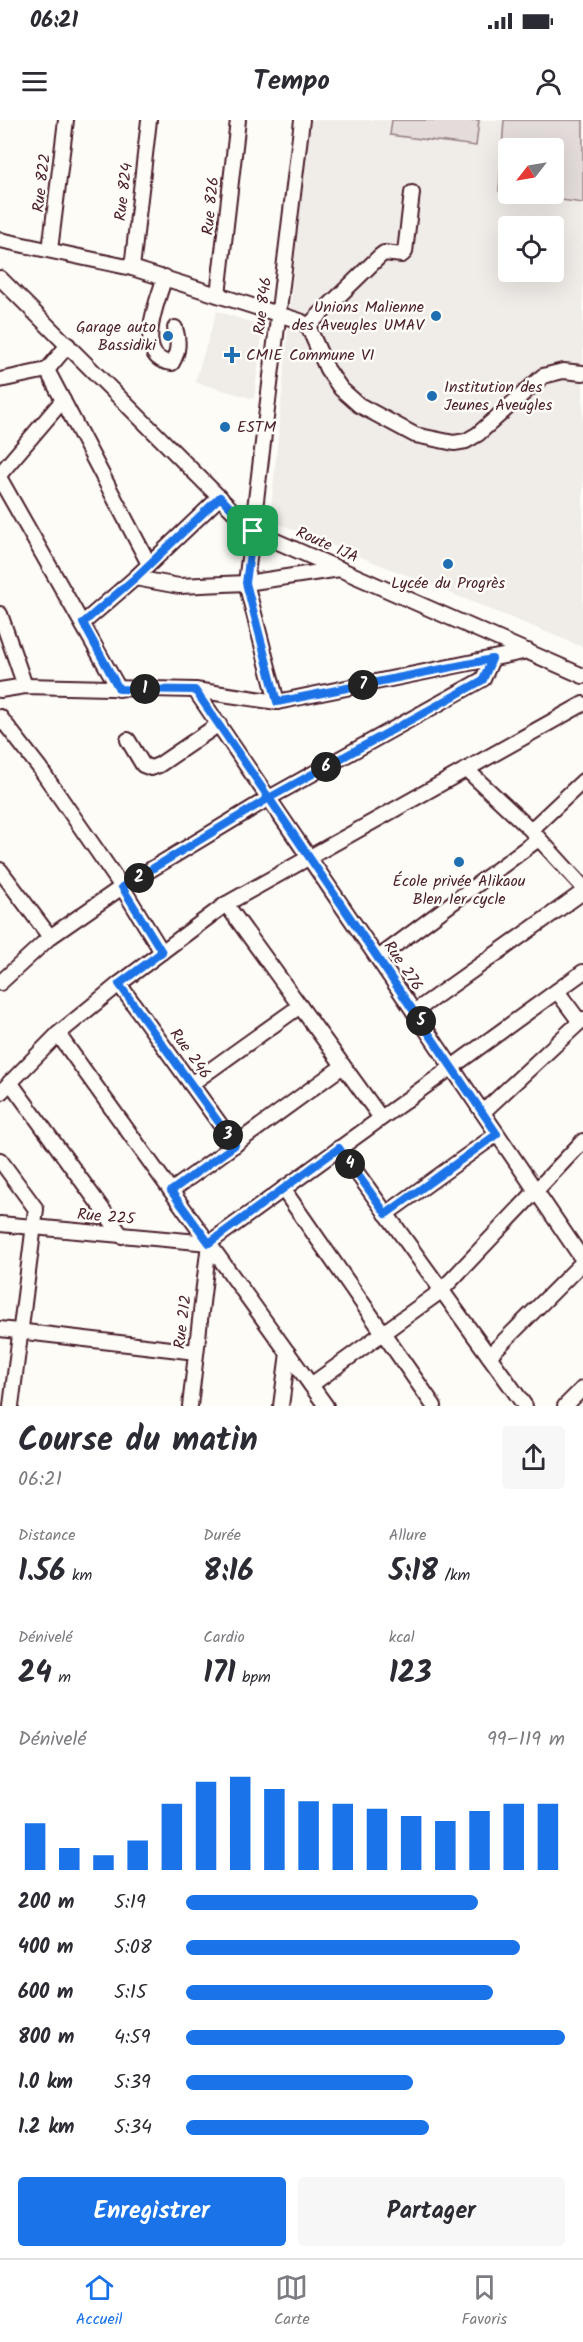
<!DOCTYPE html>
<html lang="fr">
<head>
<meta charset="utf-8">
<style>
  body { margin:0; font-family:Kalam,sans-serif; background:#f7f7f7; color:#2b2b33; height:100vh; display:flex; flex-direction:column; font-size:22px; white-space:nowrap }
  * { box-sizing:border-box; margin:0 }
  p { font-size:20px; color:#7c7c81 }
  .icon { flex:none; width:33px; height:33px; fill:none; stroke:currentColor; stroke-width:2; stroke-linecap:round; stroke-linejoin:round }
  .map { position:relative; height:1286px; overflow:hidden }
  .details { display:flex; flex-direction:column; background:#fff; flex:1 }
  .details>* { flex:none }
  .needle { width:39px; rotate:239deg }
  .controls { position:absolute; left:498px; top:18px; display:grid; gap:12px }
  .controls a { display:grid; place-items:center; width:66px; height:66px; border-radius:6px; background:#fff; box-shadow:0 6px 24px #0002; font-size:30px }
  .pin { position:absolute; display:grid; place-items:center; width:51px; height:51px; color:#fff; margin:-26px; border-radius:12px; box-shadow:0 3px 9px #0006 }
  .km { position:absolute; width:30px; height:30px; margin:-15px; border-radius:50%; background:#222; color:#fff; font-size:16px; line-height:30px; text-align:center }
  .round { display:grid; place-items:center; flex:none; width:63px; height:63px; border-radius:6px; background:#f7f7f7 }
  .overview { display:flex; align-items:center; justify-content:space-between; height:102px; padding:0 18px }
  h1 { font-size:33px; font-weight:800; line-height:45px }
  .metrics { display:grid; grid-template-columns:repeat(3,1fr); gap:9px; height:102px; padding:6px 18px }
  .metrics div { display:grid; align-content:center }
  .metrics b { font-size:30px; font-weight:800 }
  .metrics small { font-size:16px; font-weight:400 }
  .metrics p { font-size:16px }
  .chart { height:168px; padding:12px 18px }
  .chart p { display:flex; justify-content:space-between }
  .chart svg { width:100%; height:108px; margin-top:6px; stroke:#1a73e8; stroke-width:6 }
  .button { display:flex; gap:12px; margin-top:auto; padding:12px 18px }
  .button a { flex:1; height:69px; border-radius:6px; background:#1a73e8; color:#fff; font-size:24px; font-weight:800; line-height:69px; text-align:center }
  .button a+a { background:#f7f7f7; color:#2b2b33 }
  ul { padding:0 18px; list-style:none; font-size:20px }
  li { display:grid; grid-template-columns:96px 72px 1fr; align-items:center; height:45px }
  li i { height:15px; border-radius:8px; background:#1a73e8 }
  .status { display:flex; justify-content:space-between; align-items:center; height:42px; padding:0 30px; background:#fff; direction:ltr }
  .status svg { height:16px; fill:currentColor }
  header { display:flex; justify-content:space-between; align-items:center; height:78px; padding:0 18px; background:#fff; font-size:27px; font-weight:800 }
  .tabs { display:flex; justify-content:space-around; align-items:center; height:84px; border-top:2px solid #e1e1e2; background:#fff; font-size:16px; color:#7c7c81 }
  .tabs a { display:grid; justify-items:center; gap:3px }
  .tabs .selected { color:#1a73e8 }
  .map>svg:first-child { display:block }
  .built { fill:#f0ece8; fill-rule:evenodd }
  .pitch { fill:#e3dcda; stroke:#967e82; stroke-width:1.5 }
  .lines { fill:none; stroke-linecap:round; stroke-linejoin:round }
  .minor-casing { stroke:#4a1f2b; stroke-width:18 }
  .minor { stroke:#fdfcf7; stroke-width:14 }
  .route-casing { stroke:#fff; stroke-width:12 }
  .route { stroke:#1a73e8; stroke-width:8 }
  .poi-dot { fill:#1f6fb2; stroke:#fdfcf7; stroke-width:2 }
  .labels { text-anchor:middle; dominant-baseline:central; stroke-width:5; stroke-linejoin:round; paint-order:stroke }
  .street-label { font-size:16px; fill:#4a1f2b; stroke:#fdfcf7 }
  .poi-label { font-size:16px; fill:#4a1f2b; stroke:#fdfcf7; text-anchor:start }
</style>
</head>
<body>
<div class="status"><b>06:21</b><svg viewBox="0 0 49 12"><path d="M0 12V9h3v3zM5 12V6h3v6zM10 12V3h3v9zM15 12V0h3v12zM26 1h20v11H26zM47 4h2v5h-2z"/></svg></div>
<header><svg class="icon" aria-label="menu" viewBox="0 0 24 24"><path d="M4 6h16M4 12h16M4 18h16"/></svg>Tempo<svg class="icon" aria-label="person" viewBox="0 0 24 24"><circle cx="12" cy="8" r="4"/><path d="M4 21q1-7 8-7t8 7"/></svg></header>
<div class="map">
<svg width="583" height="1286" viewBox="0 0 583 1286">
  <rect width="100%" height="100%" fill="#fdfcf7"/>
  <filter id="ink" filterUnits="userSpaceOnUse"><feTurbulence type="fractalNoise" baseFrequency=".0167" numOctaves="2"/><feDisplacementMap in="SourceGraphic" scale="12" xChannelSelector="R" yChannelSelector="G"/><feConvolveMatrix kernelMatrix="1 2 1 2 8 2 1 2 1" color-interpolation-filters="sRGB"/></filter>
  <g filter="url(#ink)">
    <g class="built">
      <path d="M 308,0 L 583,0 L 583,527 L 270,400 ZM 508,28 L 554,28 L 554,74 L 508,74 ZM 508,106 L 554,106 L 554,152 L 508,152 Z"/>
      <path d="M 217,191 L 263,207 L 254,279 L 195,262 Z"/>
    </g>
    <g class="pitch">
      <path d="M 392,0 L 479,0 L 476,26 L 390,15 Z"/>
      <path d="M 504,0 L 583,0 L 583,83 L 516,74 L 554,74 L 554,28 L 508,28 L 508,72 L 499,71 Z"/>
    </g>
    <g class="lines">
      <g class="minor-casing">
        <g id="minor">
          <path d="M 0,120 L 132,148 L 300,201 L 308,206 L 327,249 L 341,269 L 359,285 L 415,315 L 454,323 L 466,321 L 478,314 L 543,256 L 563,251 L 583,253"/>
          <path d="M 50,130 L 66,0"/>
          <path d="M 132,148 L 149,0"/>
          <path d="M 165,157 C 158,179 132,240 172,243 C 179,231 179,221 175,208"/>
          <path d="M 0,158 L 253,411 L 583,556"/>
          <path d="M 218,175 L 238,0"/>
          <path d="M 308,206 L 380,136 L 384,133 L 402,135 L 405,132 L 412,73"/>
          <path d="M 47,250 L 149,444"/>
          <path d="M 0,260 L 47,250 L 68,225"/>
          <path d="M 0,354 L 63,280"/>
          <path d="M 0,359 L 119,569"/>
          <path d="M 135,458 L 179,466 L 246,463 L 340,449"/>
          <path d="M 0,494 L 25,566"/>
          <path d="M 83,503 L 135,458 L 220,377"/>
          <path d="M 0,570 L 25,566 L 195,570 L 277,582 L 528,531"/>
          <path d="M 195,570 L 583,1140"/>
          <path d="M 277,582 L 246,463 L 302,0"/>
          <path d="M 0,597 L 39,647 L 122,767 L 162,832"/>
          <path d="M 128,620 L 143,645 L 151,648 L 159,645 L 219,604"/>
          <path d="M 467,650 L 531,710 L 583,767"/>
          <path d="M 531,710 L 583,661"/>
          <path d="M 0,750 L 50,817"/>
          <path d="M 226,784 L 381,998"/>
          <path d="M 378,838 L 537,720"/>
          <path d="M 0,863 L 50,817 L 122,767 L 269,678 L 483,559 L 492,539"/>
          <path d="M 119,864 L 235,1025"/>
          <path d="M 557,871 L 580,902"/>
          <path d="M 414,892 L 583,772"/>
          <path d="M 58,914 L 326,1286"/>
          <path d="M 10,962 L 122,1116"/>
          <path d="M 191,964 L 300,886"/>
          <path d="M 0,973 L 58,914 L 119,864 L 226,784 L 583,584"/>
          <path d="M 483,992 L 583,899"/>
          <path d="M 339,1028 L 525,1286"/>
          <path d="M 0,1040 L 36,1089 L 11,1286"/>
          <path d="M 283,1069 L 434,1286"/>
          <path d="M 171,1071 L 343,946"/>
          <path d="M 386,1094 L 497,1014"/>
          <path d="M 0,1104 L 209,1123"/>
          <path d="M 209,1123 L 583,852"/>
          <path d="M 0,1209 L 196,1232"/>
          <path d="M 489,1236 L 583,1142"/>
          <path d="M 311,1265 L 441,1171 L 583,1021"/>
          <path d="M 190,1286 L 209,1123"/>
          <path d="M 281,1286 L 288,1233"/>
          <path d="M 565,1286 L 583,1268"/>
        </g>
      </g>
      <use href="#minor" class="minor"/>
    </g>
  </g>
  <g class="lines" filter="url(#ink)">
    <g class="route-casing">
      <path id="route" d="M 253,411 L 220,377 L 135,458 L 83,503 L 119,569 L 195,570 L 269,678 L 122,767 L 162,832 L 119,864 L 235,1025 L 171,1071 L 209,1123 L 339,1028 L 386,1094 L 497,1014 L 269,678 L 483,560 L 492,539 L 277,582 L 246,463 L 253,411"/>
    </g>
    <use href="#route" class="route"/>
  </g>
  <g class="poi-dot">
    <circle cx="436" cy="196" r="6"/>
    <circle cx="168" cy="216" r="6"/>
    <path d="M229 226h6v6h6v6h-6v6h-6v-6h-6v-6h6z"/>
    <circle cx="432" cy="276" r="6"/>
    <circle cx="225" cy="307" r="6"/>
    <circle cx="448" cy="444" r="6"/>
    <circle cx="459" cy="742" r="6"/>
  </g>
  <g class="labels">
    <g class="street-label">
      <text transform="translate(42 63) rotate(-83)">Rue 822</text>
      <text transform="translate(124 72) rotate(-83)">Rue 824</text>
      <text transform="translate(211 86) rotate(-84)">Rue 826</text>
      <text transform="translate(263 186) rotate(-83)">Rue 846</text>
      <text transform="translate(327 425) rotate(24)">Route IJA</text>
      <text transform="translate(403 846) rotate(56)">Rue 276</text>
      <text transform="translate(190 934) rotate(54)">Rue 246</text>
      <text transform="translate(106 1097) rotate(5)">Rue 225</text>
      <text transform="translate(183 1202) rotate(-83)">Rue 212</text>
    </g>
    <g class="poi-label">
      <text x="424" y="187" text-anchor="end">Unions Malienne<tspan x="424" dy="18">des Aveugles UMAV</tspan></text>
      <text x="156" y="207" text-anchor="end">Garage auto<tspan x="156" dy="18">Bassidiki</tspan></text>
      <text x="246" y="235">CMIE Commune VI</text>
      <text x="444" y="267">Institution des<tspan x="444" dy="18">Jeunes Aveugles</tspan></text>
      <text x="237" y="307">ESTM</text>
      <text x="448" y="463" text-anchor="middle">Lycée du Progrès</text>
      <text x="459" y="761" text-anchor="middle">École privée Alikaou<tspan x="459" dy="18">Blen 1er cycle</tspan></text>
    </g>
  </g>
</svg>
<div class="controls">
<a><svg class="needle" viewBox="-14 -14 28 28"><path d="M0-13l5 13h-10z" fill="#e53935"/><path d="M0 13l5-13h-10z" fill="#7c7c81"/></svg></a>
<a><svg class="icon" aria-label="locate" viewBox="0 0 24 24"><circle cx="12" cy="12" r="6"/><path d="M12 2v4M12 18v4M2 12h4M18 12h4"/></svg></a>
</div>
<div class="pin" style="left:253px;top:411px;background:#1e9e55"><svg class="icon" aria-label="arrive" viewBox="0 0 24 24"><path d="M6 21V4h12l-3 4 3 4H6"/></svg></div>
<b class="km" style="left:145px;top:569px">1</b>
<b class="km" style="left:139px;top:758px">2</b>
<b class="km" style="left:228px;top:1015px">3</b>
<b class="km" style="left:350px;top:1044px">4</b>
<b class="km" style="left:421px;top:901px">5</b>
<b class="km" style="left:326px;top:647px">6</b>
<b class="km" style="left:363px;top:565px">7</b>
</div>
<section class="details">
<div class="overview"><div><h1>Course du matin</h1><p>06:21</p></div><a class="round"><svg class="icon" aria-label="share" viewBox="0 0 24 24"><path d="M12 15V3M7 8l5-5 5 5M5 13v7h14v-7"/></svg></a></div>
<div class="metrics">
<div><p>Distance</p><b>1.56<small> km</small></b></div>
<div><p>Durée</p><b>8:16</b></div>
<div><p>Allure</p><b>5:18<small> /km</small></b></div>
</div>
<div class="metrics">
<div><p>Dénivelé</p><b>24<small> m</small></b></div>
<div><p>Cardio</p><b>171<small> bpm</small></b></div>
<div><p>kcal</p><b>123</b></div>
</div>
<div class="chart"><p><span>Dénivelé</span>99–119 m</p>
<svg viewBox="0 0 160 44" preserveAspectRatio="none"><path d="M5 44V25M15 44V35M25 44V38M35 44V32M45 44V17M55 44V8M65 44V6M75 44V11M85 44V16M95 44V17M105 44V19M115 44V22M125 44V24M135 44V20M145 44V17M155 44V17"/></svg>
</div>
<ul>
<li><b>200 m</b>5:19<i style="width:77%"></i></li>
<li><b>400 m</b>5:08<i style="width:88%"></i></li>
<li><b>600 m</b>5:15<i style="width:81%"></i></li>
<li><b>800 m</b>4:59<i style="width:100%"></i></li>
<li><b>1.0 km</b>5:39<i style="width:60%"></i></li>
<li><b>1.2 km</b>5:34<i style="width:64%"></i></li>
</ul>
<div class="button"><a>Enregistrer</a><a>Partager</a></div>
</section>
<nav class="tabs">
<a class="selected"><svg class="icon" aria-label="home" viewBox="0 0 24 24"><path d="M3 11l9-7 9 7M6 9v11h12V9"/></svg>Accueil</a>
<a><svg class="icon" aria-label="map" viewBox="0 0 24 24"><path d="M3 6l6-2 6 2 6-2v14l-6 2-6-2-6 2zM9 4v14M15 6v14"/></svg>Carte</a>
<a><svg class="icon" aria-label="saved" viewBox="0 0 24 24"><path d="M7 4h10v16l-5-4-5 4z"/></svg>Favoris</a>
</nav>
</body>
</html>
